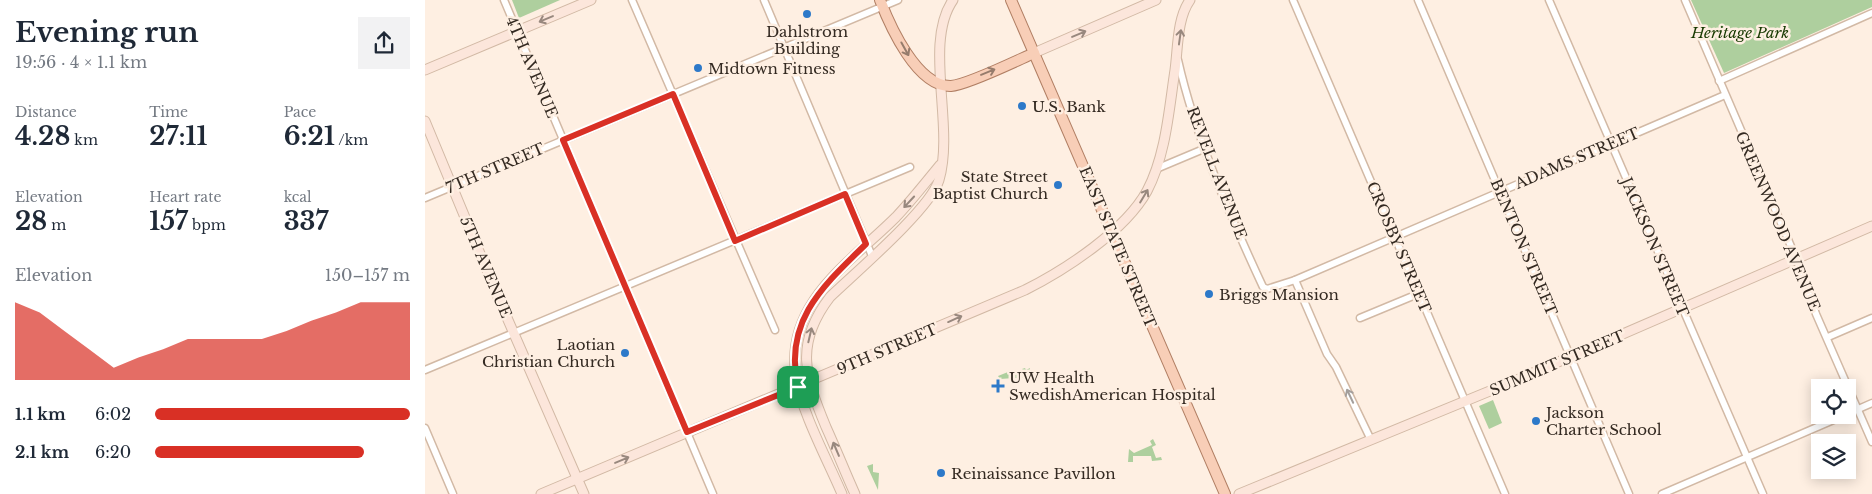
<!DOCTYPE html>
<html lang="en">
<head>
<meta charset="utf-8">
<style>
  body { margin:0; font-family:"Libre Baskerville",serif; background:#f2f2f3; color:#1f2937; height:100vh; display:flex; flex-direction:column; font-size:19px; white-space:nowrap }
  * { box-sizing:border-box; margin:0 }
  p { font-size:16px; color:#747a83 }
  .icon { flex:none; width:28px; height:28px; fill:none; stroke:currentColor; stroke-width:2; stroke-linecap:round; stroke-linejoin:round }
  .map { position:relative; flex:1; overflow:hidden }
  .sheet { display:flex; flex-direction:column; background:#fff; width:425px }
  .sheet>* { flex:none }
  .controls { position:absolute; left:1386px; top:379px; display:grid; gap:10px }
  .controls a { display:grid; place-items:center; width:45px; height:45px; border-radius:0px; background:#fff; box-shadow:0 2px 12px #0003; font-size:25px }
  .pin { position:absolute; display:grid; place-items:center; width:42px; height:42px; color:#fff; margin:-21px; border-radius:10px; box-shadow:0 2px 8px #0006 }
  .round { display:grid; place-items:center; flex:none; width:52px; height:52px; border-radius:0px; background:#f2f2f3 }
  .head { display:flex; align-items:center; justify-content:space-between; height:85px; padding:0 15px }
  h1 { font-size:28px; font-weight:700; line-height:38px }
  .metrics { display:grid; grid-template-columns:repeat(3,1fr); gap:8px; height:85px; padding:5px 15px }
  .metrics div { display:grid; align-content:center }
  .metrics b { font-size:25px; font-weight:700 }
  .metrics small { font-size:14px; font-weight:400 }
  .metrics p { font-size:14px }
  .chart { height:140px; padding:10px 15px }
  .chart p { display:flex; justify-content:space-between }
  .chart svg { width:100%; height:90px; margin-top:5px; fill:#d93025; opacity:.7 }
  ul { padding:0 15px; list-style:none; font-size:16px }
  li { display:grid; grid-template-columns:80px 60px 1fr; align-items:center; height:38px }
  li i { height:12px; border-radius:6px; background:#d93025 }
  main { display:flex; flex:1; min-height:0 }
  .map>svg:first-child { display:block }
  .green { fill:#aecf9e }
  .lines { fill:none; stroke-linecap:round; stroke-linejoin:round }
  .street-casing { stroke:#d2b9a5; stroke-width:9 }
  .secondary-casing { stroke:#d2b9a5; stroke-width:11 }
  .primary-casing { stroke:#b17f64; stroke-width:12 }
  .street { stroke:#fff; stroke-width:6 }
  .secondary { stroke:#fce6db; stroke-width:9 }
  .primary { stroke:#f8ceb7; stroke-width:10 }
  .oneway { stroke:#98887e }
  .oneway2 { stroke:#967c6c }
  .oneway3 { stroke:#a49f9c }
  .route-casing { stroke:#fff; stroke-width:10 }
  .route { stroke:#d93025; stroke-width:6 }
  .poi-dot { fill:#2d79c9; stroke:#feefe2; stroke-width:2 }
  .labels { text-anchor:middle; dominant-baseline:central; stroke-width:5; stroke-linejoin:round; paint-order:stroke }
  .poi-label { font-size:15px; fill:#342a22; stroke:#feefe2; text-anchor:start }
  .park-label { font-size:15px; font-style:italic; fill:#173900; stroke:#feefe2 }
  .street-label { font-size:15px; fill:#342a22; stroke:#feefe2 }
</style>
</head>
<body>
<main>
<section class="sheet">
<div class="head"><div><h1>Evening run</h1><p>19:56 · 4 × 1.1 km</p></div><a class="round"><svg class="icon" aria-label="share" viewBox="0 0 24 24"><path d="M12 15V3M7 8l5-5 5 5M5 13v7h14v-7"/></svg></a></div>
<div class="metrics">
<div><p>Distance</p><b>4.28<small> km</small></b></div>
<div><p>Time</p><b>27:11</b></div>
<div><p>Pace</p><b>6:21<small> /km</small></b></div>
</div>
<div class="metrics">
<div><p>Elevation</p><b>28<small> m</small></b></div>
<div><p>Heart rate</p><b>157<small> bpm</small></b></div>
<div><p>kcal</p><b>337</b></div>
</div>
<div class="chart"><p><span>Elevation</span>150–157 m</p>
<svg viewBox="0 0 160 44" preserveAspectRatio="none"><path d="M0 44V6L10 11L20 20L30 29L40 38L50 33L60 29L70 24L80 24L90 24L100 24L110 20L120 15L130 11L140 6L150 6L160 6V44z"/></svg>
</div>
<ul>
<li><b>1.1 km</b>6:02<i style="width:100%"></i></li>
<li><b>2.1 km</b>6:20<i style="width:82%"></i></li>
</ul>
</section>
<div class="map">
<svg width="1447" height="494" viewBox="0 0 1447 494">
  <rect width="100%" height="100%" fill="#feefe2"/>
  <g class="green">
    <path d="M 87,0 L 135,0 L 94,18 Z"/>
    <path d="M 1266,0 L 1447,0 L 1447,7 L 1299,73 Z"/>
    <path d="M 600,368 L 601,370 L 605,368 L 604,377 L 575,379 L 573,376 L 583,372 L 587,376 L 598,372 L 597,369 Z"/>
    <path d="M 1068,400 L 1077,423 L 1064,429 L 1054,406 Z"/>
    <path d="M 728,439 L 731,445 L 727,447 L 731,458 L 736,457 L 737,460 L 727,461 L 726,456 L 708,456 L 708,462 L 703,462 L 704,449 L 709,453 L 727,445 L 725,441 Z"/>
    <path d="M 448,464 L 448,472 L 454,473 L 453,490 L 442,466 Z"/>
  </g>
  <g class="lines">
    <g class="street-casing">
      <g id="street">
        <path d="M 79,0 L 288,494"/>
        <path d="M 207,0 L 350,330"/>
        <path d="M 339,0 L 447,256"/>
        <path d="M 868,0 L 1080,494"/>
        <path d="M 993,0 L 1204,494"/>
        <path d="M 1124,0 L 1338,494"/>
        <path d="M 1260,0 L 1371,258 L 1391,314 L 1447,442"/>
        <path d="M 753,60 C 770,136 805,216 838,287 L 842,289 L 870,280 L 1300,95"/>
        <path d="M 1294,81 L 1447,13"/>
        <path d="M 731,169 L 781,148"/>
        <path d="M 0,198 L 473,0"/>
        <path d="M 870,280 L 902,354 L 911,367 L 946,440"/>
        <path d="M 935,318 L 988,296 L 993,291"/>
        <path d="M 1403,337 L 1447,318"/>
        <path d="M 0,370 L 485,167"/>
        <path d="M 1422,414 L 1447,403"/>
        <path d="M 0,428 L 28,494"/>
        <path d="M 1237,494 L 1420,415"/>
      </g>
    </g>
    <g class="secondary-casing">
      <g id="secondary">
        <path d="M 609,53 L 731,0"/>
        <path d="M 0,70 L 166,0"/>
        <path d="M 0,121 L 73,297 L 159,494"/>
        <path d="M 116,494 L 600,290 C 640,270 700,231 722,191 C 741,155 744,109 750,70 C 753,48 752,18 765,0"/>
        <path d="M 417,494 C 403,461 376,411 371,377 C 359,303 426,262 471,217 C 487,200 501,182 515,165"/>
        <path d="M 430,494 C 420,472 411,449 401,427 C 380,376 369,344 405,297 C 430,273 506,208 514,180 C 530,126 498,43 528,0"/>
        <path d="M 814,494 L 1094,379 L 1447,226"/>
      </g>
    </g>
    <g class="primary-casing">
      <g id="primary">
        <path d="M 455,0 C 465,26 492,87 526,86 C 542,85 591,61 609,53"/>
        <path d="M 586,0 L 800,494"/>
      </g>
    </g>
    <use href="#street" class="street"/>
    <use href="#secondary" class="secondary"/>
    <use href="#primary" class="primary"/>
  </g>
  <defs><path id="oneway-shaft" d="M-6 0H5M1.5-3L5.5 0L1.5 3" fill="none" stroke-width="1.6" stroke-linecap="round" stroke-linejoin="round" transform="scale(1.25)"/></defs>
  <g class="oneway">
    <use href="#oneway-shaft" transform="translate(121 19) rotate(157)"/>
    <use href="#oneway-shaft" transform="translate(654 34) rotate(-23)"/>
    <use href="#oneway-shaft" transform="translate(755 37) rotate(-82)"/>
    <use href="#oneway-shaft" transform="translate(719 196) rotate(-59)"/>
    <use href="#oneway-shaft" transform="translate(484 202) rotate(133)"/>
    <use href="#oneway-shaft" transform="translate(530 319) rotate(-24)"/>
    <use href="#oneway-shaft" transform="translate(385 335) rotate(-77)"/>
    <use href="#oneway-shaft" transform="translate(411 449) rotate(-113)"/>
    <use href="#oneway-shaft" transform="translate(197 460) rotate(-23)"/>
  </g>
  <g class="oneway2">
    <use href="#oneway-shaft" transform="translate(480 49) rotate(61)"/>
    <use href="#oneway-shaft" transform="translate(563 72) rotate(-22)"/>
  </g>
  <use class="oneway3" href="#oneway-shaft" transform="translate(925 396) rotate(-115)"/>
  <g class="lines">
    <g class="route-casing">
      <path id="route" d="M 248,94 L 310,241 L 420,194 L 441,244 C 398,286 358,321 373,387 L 262,432 L 138,140 Z"/>
    </g>
    <use href="#route" class="route"/>
  </g>
  <g class="poi-dot">
    <circle cx="382" cy="14" r="5"/>
    <circle cx="273" cy="68" r="5"/>
    <circle cx="597" cy="106" r="5"/>
    <circle cx="633" cy="185" r="5"/>
    <circle cx="784" cy="294" r="5"/>
    <circle cx="200" cy="353" r="5"/>
    <path d="M570.5 378.5h5v5h5v5h-5v5h-5v-5h-5v-5h5z"/>
    <circle cx="1111" cy="421" r="5"/>
    <circle cx="516" cy="473" r="5"/>
  </g>
  <g class="labels">
    <g class="poi-label">
      <text x="382" y="31" text-anchor="middle">Dahlstrom<tspan x="382" dy="17">Building</tspan></text>
      <text x="283" y="68">Midtown Fitness</text>
      <text x="607" y="106">U.S. Bank</text>
      <text x="623" y="176" text-anchor="end">State Street<tspan x="623" dy="17">Baptist Church</tspan></text>
      <text x="794" y="294">Briggs Mansion</text>
      <text x="190" y="344" text-anchor="end">Laotian<tspan x="190" dy="17">Christian Church</tspan></text>
      <text x="584" y="377">UW Health<tspan x="584" dy="17">SwedishAmerican Hospital</tspan></text>
      <text x="1121" y="412">Jackson<tspan x="1121" dy="17">Charter School</tspan></text>
      <text x="526" y="473">Reinaissance Pavillon</text>
    </g>
    <g class="park-label">
      <text x="1315" y="32">Heritage Park</text>
    </g>
    <g class="street-label">
      <text transform="translate(107 67) rotate(67)">4TH AVENUE</text>
      <text transform="translate(1152 158) rotate(-23)">ADAMS STREET</text>
      <text transform="translate(70 168) rotate(-23)">7TH STREET</text>
      <text transform="translate(792 173) rotate(69)">REVELL AVENUE</text>
      <text transform="translate(1353 221) rotate(67)">GREENWOOD AVENUE</text>
      <text transform="translate(693 247) rotate(67)">EAST STATE STREET</text>
      <text transform="translate(974 247) rotate(67)">CROSBY STREET</text>
      <text transform="translate(1099 247) rotate(67)">BENTON STREET</text>
      <text transform="translate(1230 247) rotate(67)">JACKSON STREET</text>
      <text transform="translate(61 267) rotate(67)">5TH AVENUE</text>
      <text transform="translate(462 349) rotate(-23)">9TH STREET</text>
      <text transform="translate(1132 363) rotate(-23)">SUMMIT STREET</text>
    </g>
  </g>
</svg>
<div class="controls">
<a><svg class="icon" aria-label="locate" viewBox="0 0 24 24"><circle cx="12" cy="12" r="6"/><path d="M12 2v4M12 18v4M2 12h4M18 12h4"/></svg></a>
<a><svg class="icon" aria-label="layers" viewBox="0 0 24 24"><path d="M12 4l9 5-9 5-9-5zM3 14l9 5 9-5"/></svg></a>
</div>
<div class="pin" style="left:373px;top:387px;background:#1e9e55"><svg class="icon" aria-label="arrive" viewBox="0 0 24 24"><path d="M6 21V4h12l-3 4 3 4H6"/></svg></div>
</div>
</main>
</body>
</html>
